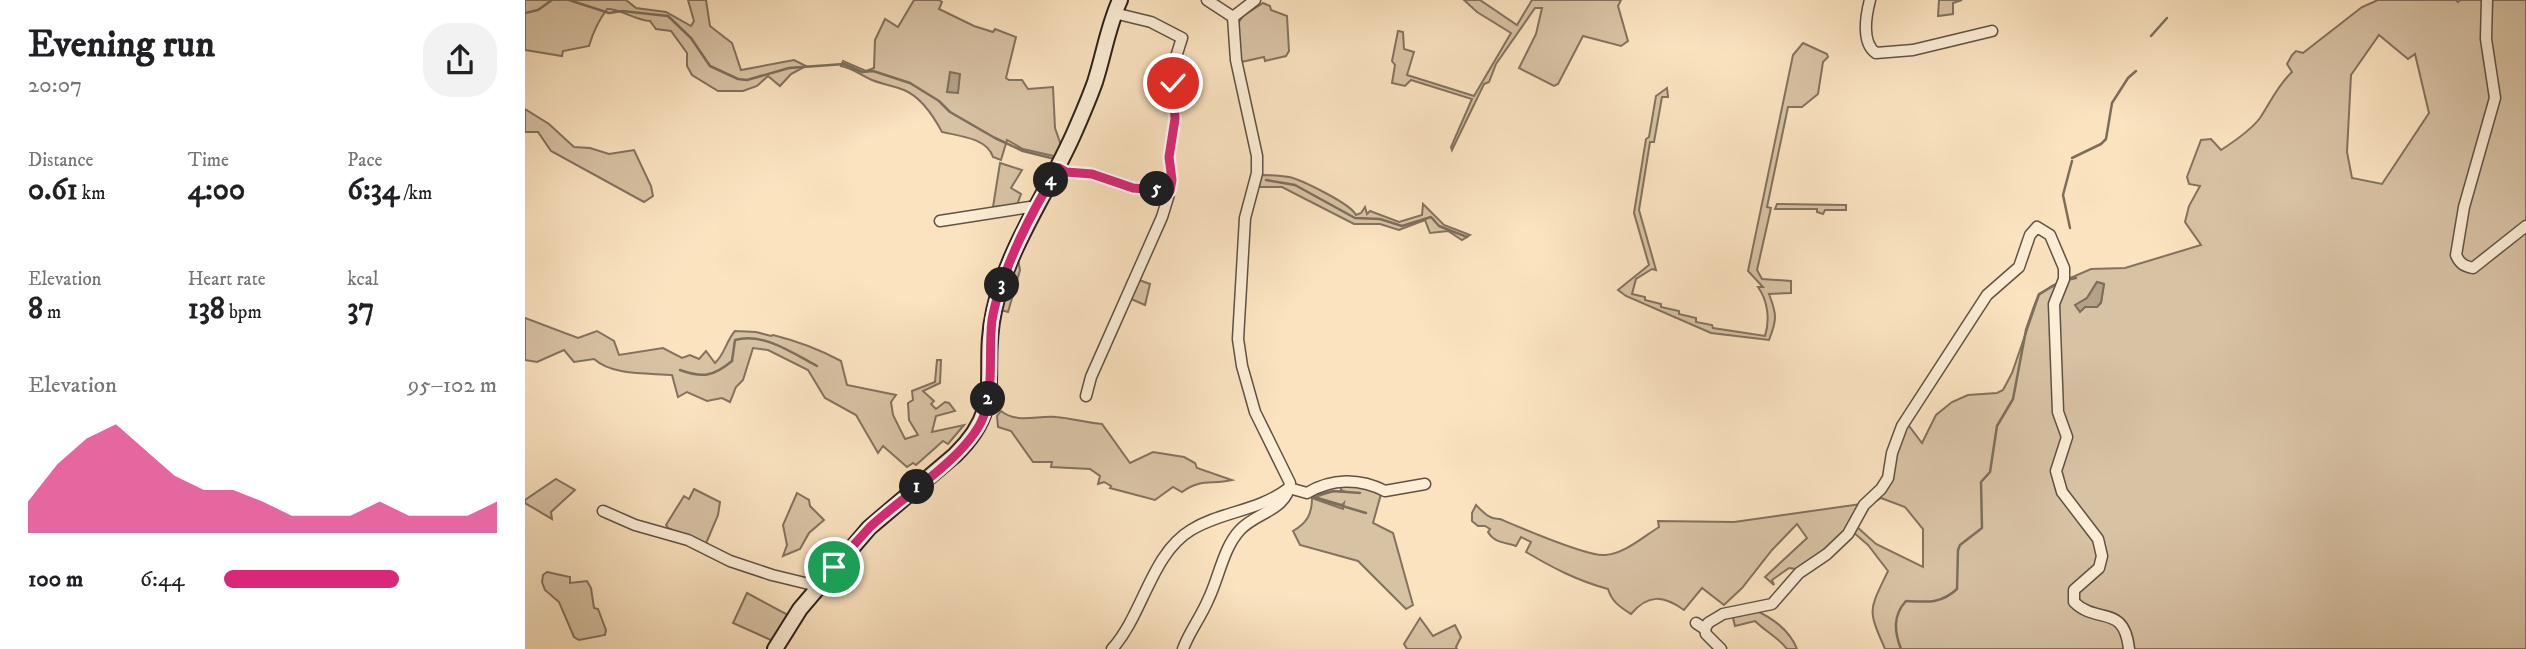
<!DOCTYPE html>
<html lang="en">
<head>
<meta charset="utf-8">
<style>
  body { margin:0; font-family:"IM FELL DW Pica",serif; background:#f2f2f2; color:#202124; height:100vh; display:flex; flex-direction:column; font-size:26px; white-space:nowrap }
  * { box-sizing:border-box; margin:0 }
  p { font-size:23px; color:#757577 }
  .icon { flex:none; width:38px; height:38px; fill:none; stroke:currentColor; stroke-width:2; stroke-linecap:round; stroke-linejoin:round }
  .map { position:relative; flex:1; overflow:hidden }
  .sheet { display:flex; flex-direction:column; background:#fff; width:525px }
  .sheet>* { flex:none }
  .pin { position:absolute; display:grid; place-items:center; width:60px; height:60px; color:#fff; margin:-30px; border:4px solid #fff; border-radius:50%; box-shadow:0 2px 7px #0007 }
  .km { position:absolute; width:35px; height:35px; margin:-18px; border-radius:50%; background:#222; color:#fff; font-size:19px; line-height:35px; text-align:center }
  .round { display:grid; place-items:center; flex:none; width:74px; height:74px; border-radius:28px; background:#f2f2f2 }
  .summary { display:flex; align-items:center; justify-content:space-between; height:119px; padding:0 28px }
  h1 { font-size:38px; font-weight:700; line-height:52px }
  .figures { display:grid; grid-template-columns:repeat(3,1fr); gap:10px; height:119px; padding:7px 28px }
  .figures div { display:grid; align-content:center }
  .figures b { font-size:30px; font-weight:700 }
  .figures small { font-size:19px; font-weight:400 }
  .figures p { font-size:19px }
  .chart { height:196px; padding:14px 28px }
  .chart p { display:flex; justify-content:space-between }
  .chart svg { width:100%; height:126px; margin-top:7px; fill:#db2777; opacity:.7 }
  ul { padding:0 28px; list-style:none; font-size:23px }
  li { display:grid; grid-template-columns:112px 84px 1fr; align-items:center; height:52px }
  li i { height:18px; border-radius:9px; background:#db2777 }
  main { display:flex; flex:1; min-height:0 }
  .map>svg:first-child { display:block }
  .green { fill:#d8c2a4; stroke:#82725f; stroke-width:2; fill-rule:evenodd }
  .water { fill:#b4a188; stroke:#7d6e5c; stroke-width:2 }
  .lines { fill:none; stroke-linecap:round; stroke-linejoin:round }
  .stream { stroke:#7d6e5c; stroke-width:2.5 }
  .street-casing { stroke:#5f5244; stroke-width:13 }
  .secondary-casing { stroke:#2b211a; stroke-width:18 }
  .street { stroke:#fcedd6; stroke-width:10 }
  .secondary { stroke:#fcedd6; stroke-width:14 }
  .route-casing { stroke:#fff; stroke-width:14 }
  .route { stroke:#db2777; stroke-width:9 }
</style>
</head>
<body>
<main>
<section class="sheet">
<div class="summary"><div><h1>Evening run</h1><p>20:07</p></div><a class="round"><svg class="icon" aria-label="share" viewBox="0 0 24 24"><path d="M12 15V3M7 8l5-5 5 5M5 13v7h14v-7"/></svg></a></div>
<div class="figures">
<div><p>Distance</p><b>0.61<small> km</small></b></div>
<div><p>Time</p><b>4:00</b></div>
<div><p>Pace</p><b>6:34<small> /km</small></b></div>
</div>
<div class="figures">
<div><p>Elevation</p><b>8<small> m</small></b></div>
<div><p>Heart rate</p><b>138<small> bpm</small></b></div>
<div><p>kcal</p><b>37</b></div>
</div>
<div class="chart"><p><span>Elevation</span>95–102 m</p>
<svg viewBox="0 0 160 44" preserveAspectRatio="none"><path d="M0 44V33L10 20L20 11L30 6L40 15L50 24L60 29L70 29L80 33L90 38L100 38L110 38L120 33L130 38L140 38L150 38L160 33V44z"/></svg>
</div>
<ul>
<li><b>100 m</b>6:44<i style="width:64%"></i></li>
</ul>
</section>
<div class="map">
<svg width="2001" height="649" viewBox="0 0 2001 649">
  <rect width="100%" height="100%" fill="#fbe3c0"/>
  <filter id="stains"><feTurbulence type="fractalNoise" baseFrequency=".00286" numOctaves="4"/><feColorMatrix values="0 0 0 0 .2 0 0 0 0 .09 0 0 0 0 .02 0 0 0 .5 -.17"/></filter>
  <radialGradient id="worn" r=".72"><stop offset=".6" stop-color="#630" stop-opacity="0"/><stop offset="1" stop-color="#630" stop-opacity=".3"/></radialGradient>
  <g class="green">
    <path d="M 0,0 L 101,0 L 111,8 L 141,12 L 166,26 L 169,21 L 163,0 L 181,0 L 185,26 L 207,43 L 216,70 L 269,60 L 281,66 L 266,74 L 255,86 L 243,76 L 232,86 L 218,91 L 193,91 L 167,75 L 162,66 L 162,53 L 146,31 L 131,29 L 125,21 C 109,20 97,9 82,9 C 74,20 68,32 64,46 L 38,51 L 37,56 L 0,50 Z"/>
    <path d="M 389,0 L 414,0 L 417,2 L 414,9 L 449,26 L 468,32 L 470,29 L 491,37 L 481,78 L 484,80 L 497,80 L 503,89 L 528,87 L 530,128 L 537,148 L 533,157 L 498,149 L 482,140 L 476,160 L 468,157 C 462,138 434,136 417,132 C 409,117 396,97 379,90 C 368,86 357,84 347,80 C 336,75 327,68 316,66 L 318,61 L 341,71 L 349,68 L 350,40 L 360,19 L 373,27 Z"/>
    <path d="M 939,0 L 955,0 L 992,25 L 1007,0 L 1096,0 L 1093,6 L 1103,41 L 1096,46 L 1058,36 L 1033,84 L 1029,86 L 994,68 L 1011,34 L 1017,8 L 1010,8 L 971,64 L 964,82 L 959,84 L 927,150 L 926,147 L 947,99 L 886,80 L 880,86 L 867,83 L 870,65 L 867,61 L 873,31 L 878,32 L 879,49 L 889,52 L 882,75 L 949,96 L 986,33 L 952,12 Z"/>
    <path d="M 1414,0 L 1437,0 L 1428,3 L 1428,14 L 1413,16 Z"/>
    <path d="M 1853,0 L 1931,0 L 1933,2 L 1935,0 L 2001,0 L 2001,649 L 1360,649 C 1342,608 1344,611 1363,571 L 1343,545 L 1328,532 L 1340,502 L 1366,475 L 1372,443 L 1381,422 L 1397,443 L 1411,415 L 1427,402 L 1443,395 L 1472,393 L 1478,390 L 1487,373 L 1514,295 L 1527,286 L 1566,269 L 1600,268 L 1676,245 L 1660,222 L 1664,206 L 1675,186 L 1664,184 L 1662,177 L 1676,140 L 1686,139 L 1696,150 C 1710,141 1725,131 1735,118 C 1745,103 1753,85 1767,72 L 1762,64 L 1767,55 L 1771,51 L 1778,53 L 1837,7 ZM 1854,35 L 1883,59 L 1890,54 L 1904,113 L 1857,184 L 1827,178 L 1822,152 L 1826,75 ZM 1572,282 L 1579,284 L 1576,303 L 1572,307 L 1560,307 L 1555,311 L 1551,305 L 1562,298 ZM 1356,498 L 1380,507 L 1398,529 L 1398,567 L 1351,544 L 1331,526 L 1342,507 Z"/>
    <path d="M 738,3 L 745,6 L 746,10 L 762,16 L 764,51 L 761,56 L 740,61 L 739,57 L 712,63 L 714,22 L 718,16 Z"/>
    <path d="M 1278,43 L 1302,54 L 1303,57 L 1298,62 L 1293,94 L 1277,107 L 1263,107 L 1242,207 L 1246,208 L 1232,270 L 1237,279 L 1266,281 L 1266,293 L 1244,294 C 1252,314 1252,320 1244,340 L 1186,333 L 1101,296 L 1093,290 L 1124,265 L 1109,213 L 1121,139 L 1124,137 L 1131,96 L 1142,88 L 1143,97 L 1137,97 L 1129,142 L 1125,142 L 1114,210 L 1131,270 L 1127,269 L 1111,279 L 1107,294 L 1120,297 L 1120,300 L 1136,304 L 1136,307 L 1154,311 L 1154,314 L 1171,318 L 1171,322 L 1187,325 L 1188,328 L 1240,336 C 1245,320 1243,301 1233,287 L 1238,287 L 1223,271 L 1268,55 Z"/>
    <path d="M 0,109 L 24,124 L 49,147 L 65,148 L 84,154 L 109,150 L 126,186 L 128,196 L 119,202 L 26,151 L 13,132 L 0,132 Z"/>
    <path d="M 475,163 L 497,170 L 486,188 L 496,194 L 492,205 L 468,207 Z"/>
    <path d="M 736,175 C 745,175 755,175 764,177 C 777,180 826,204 831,215 L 836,213 L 840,207 L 842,214 L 845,211 L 874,222 L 897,215 L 898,204 L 919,225 L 945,235 L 937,240 L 923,231 L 905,233 L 900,220 L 874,230 L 855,224 L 829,224 L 757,187 L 734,187 Z"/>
    <path d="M 1252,204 L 1321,205 L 1321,210 L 1300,210 L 1298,214 L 1292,212 L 1292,209 L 1250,209 Z"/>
    <path d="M 493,259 L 495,270 L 483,312 L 476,310 Z"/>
    <path d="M 614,280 L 625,284 L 620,305 L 606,299 Z"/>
    <path d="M 0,318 L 53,338 L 72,331 L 89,341 L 94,355 L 138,348 L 157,358 L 165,355 L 174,359 L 181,351 L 190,363 C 200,354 201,341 210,331 L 231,332 L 246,336 L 248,335 C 272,341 294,349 316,361 L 322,385 L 371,395 L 366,402 L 368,415 L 380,439 L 393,435 L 384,420 L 383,403 L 388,400 L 387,391 L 410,382 L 412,360 L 416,360 L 415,383 L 398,391 L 409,401 L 406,404 L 411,409 L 420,402 L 424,403 L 430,411 L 411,416 L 407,432 L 439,425 L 423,444 L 418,441 L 391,465 L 388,463 L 382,467 L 358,446 L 353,453 L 331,415 L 300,398 L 283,370 L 243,350 L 228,348 L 218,380 L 211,387 L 205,402 L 197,398 L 182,401 L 162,392 L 153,397 L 147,375 C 123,373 88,376 69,359 L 49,362 L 39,350 L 12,362 L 0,360 Z"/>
    <path d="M 476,411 C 492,424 513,415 531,417 C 546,418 562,423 577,424 L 605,463 L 628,452 L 659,457 L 670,463 L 672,468 L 707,480 C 686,485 676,478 657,492 L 648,487 L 630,500 L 585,488 L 586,486 L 579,482 L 573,484 L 575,476 L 565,469 L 526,467 L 527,462 L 508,462 L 486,431 L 473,427 L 472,416 Z"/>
    <path d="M 31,479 L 50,490 L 26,512 L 27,519 L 0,503 L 0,500 Z"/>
    <path d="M 815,484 L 831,484 L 856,494 L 848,523 L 868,533 L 888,605 L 881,609 L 833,561 L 775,545 L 768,531 C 782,523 787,514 787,498 L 818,509 L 819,503 L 817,505 L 790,497 L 809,491 L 820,492 L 816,490 Z"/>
    <path d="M 169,489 L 195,502 L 193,515 L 180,546 L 143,528 L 141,525 L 159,496 L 164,499 Z"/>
    <path d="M 272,493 L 284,500 L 285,506 L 299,520 L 284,533 L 275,549 L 258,556 L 262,545 L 258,525 Z"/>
    <path d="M 1336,504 L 1323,530 L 1274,573 L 1271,569 L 1264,568 L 1247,580 L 1249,585 L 1240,577 L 1282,538 L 1272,524 L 1247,550 L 1217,588 L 1199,605 L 1177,588 L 1159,610 C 1138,595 1123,594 1106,614 C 1095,607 1087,602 1083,589 C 1053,581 1028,568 1001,552 L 1006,542 L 996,537 L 991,546 C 980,542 969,543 963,532 L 965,529 L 960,526 L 953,526 L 947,521 L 947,513 L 951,505 C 958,512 965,520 975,519 C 994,527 1063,557 1080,555 C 1099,554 1118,537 1134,527 L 1133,521 L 1209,522 Z"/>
    <path d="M 22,572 L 45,577 L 45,583 L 62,581 L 66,588 L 69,608 L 73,609 L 81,630 L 80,635 L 54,640 L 49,637 L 34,602 L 20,590 L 17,582 L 18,575 Z"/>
    <path d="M 222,593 L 265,616 L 248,641 L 208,623 Z"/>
    <path d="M 1228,609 C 1247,618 1264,629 1272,649 L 1262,649 C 1253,637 1241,632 1230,621 L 1210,626 L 1207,614 Z"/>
    <path d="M 895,618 L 908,636 L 930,625 L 936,637 L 931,647 L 932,649 L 882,649 L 879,644 Z"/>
  </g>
  <g class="water">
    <path d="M 425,72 L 435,74 L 433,93 L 422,92 Z"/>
    <path d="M 1572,282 L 1579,284 L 1576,302 L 1572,307 L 1560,307 L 1555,312 L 1550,305 L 1562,298 Z"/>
  </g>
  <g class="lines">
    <g class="stream">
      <path d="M 44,0 L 84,13 L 97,11 L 143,16 L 166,38 L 185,66 L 213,79 L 222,80 L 264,68 L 319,64 L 337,72 L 348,71 L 385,83 L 414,101 L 425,112 L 470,138 L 498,151 L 530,159"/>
      <path d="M 0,13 L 13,10 L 27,0"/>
      <path d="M 1626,36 L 1642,18"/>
      <path d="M 1547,158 L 1576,144 L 1581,139 L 1587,103 L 1603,78 L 1611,71"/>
      <path d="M 741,180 L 770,185 L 830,218 L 855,219 L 877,226 L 906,217 L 914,226 L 942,237"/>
      <path d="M 1545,228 L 1538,195 L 1547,161"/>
      <path d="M 1541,280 L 1551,278"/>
      <path d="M 155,370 C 177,378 188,377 207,361 L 210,340 C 238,332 268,353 292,366"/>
      <path d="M 787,495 L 809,491 L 835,493"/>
      <path d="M 787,497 L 841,513"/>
      <path d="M 1376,649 C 1369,631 1368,615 1381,601 C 1402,602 1416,604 1432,589 L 1433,550 L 1435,545 L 1457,528 L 1456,482 L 1465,472 L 1472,426 L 1488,399 L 1501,330 L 1509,307 L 1514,294 L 1535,282"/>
    </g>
    <g class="street-casing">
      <g id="street">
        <path d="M 682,0 L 708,17"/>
        <path d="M 1345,0 C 1341,15 1336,43 1351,53 L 1388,50 L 1467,31"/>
        <path d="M 1962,0 L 1961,39 L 1970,98 L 1939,207 L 1931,255 C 1935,264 1939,266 1948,268 L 2001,226"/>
        <path d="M 708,17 L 730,0"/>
        <path d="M 534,168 L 541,172 L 567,174 L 608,188 L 645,191 L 647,180 L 644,157 L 650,119 L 649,63 L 657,38 L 626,22 L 589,13"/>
        <path d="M 415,221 L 505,207 L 510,209"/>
        <path d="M 561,396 L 566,377 L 637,217 L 645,191"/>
        <path d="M 78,511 L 110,525 L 163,540 L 205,561 L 247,575 L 284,584"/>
        <path d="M 1171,623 L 1180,629 L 1181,634 L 1196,649"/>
        <path d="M 1180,629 L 1183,623 L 1198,614 L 1247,604 L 1274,573 L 1302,554 L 1323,534 L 1339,505 L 1356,489 L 1363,478 L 1367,453 L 1377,426 L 1462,295 L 1494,267 L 1505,235 L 1512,227 L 1525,235 L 1539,268 L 1539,279 L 1529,304 L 1533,412 L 1542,437 L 1531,471 L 1537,492 L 1573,539 L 1577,556 L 1574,568 L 1549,590 L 1549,602 C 1572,625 1599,603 1604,649"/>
        <path d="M 587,649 C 618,615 626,554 666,530 C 697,511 732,512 764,488 L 782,493 C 807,478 835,478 860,491 L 900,484"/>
        <path d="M 658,649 C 664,632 676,617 683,600 C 694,578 698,548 715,530 C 731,512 762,511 765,483 L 730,412 L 717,366 L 713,339 L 720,218 L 732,173 L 732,156 L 711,60 L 708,17"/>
      </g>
    </g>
    <g class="secondary-casing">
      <path id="secondary" d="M 250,649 L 275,609 L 344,528 L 430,455 C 482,405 455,372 469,311 C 483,246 524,191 550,131 C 557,115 564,99 570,82 C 579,54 583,26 595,0"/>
    </g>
    <use href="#street" class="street"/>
    <use href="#secondary" class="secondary"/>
  </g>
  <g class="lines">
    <g class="route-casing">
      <path id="route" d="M 309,567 C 321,554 333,540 345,527 C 377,497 440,458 457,420 C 470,392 463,351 467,320 C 475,273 508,208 534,168 L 541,172 L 567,174 L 608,188 L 645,191 L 647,180 L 644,157 L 650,119 L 648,83"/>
    </g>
    <use href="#route" class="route"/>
  </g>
  <rect width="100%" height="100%" filter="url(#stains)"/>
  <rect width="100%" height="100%" fill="url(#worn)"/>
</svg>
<div class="pin" style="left:309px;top:567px;background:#1e9e55"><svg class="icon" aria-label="arrive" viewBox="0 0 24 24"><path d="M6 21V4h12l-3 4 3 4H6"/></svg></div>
<div class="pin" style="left:648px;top:83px;background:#d93025"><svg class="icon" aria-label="check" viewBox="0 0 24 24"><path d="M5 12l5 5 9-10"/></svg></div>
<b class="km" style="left:392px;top:487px">1</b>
<b class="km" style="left:463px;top:399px">2</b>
<b class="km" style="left:477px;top:285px">3</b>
<b class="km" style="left:526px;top:180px">4</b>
<b class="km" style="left:632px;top:189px">5</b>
</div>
</main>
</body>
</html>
